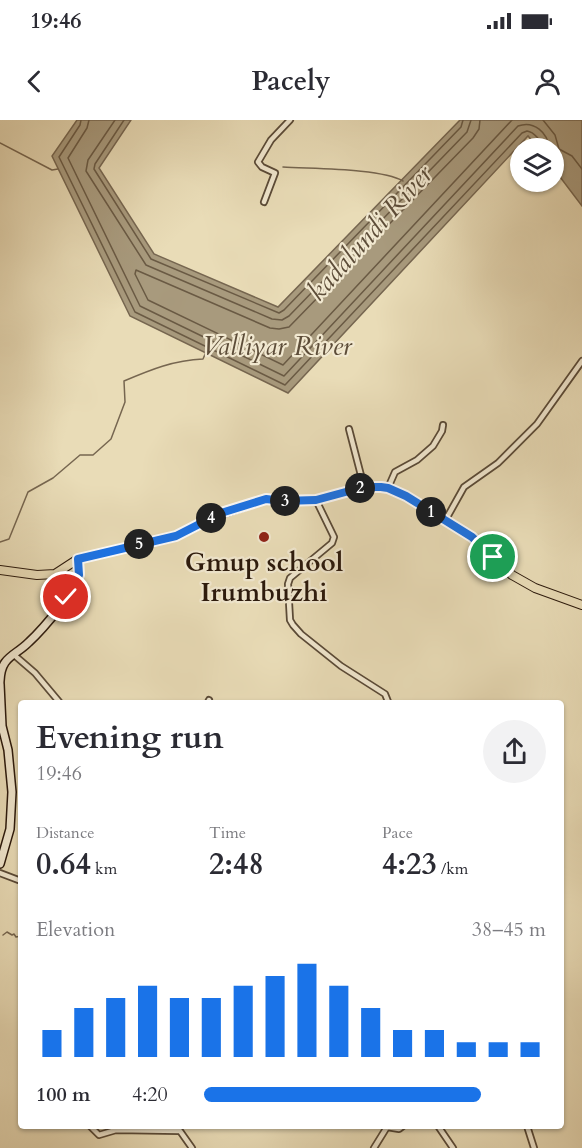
<!DOCTYPE html>
<html lang="en">
<head>
<meta charset="utf-8">
<style>
  body { margin:0; font-family:Cardo,serif; background:#f2f2f3; color:#2b2b33; height:100vh; display:flex; flex-direction:column; font-size:22px; white-space:nowrap }
  * { box-sizing:border-box; margin:0 }
  p { font-size:20px; color:#7c7c81 }
  .icon { flex:none; width:33px; height:33px; fill:none; stroke:currentColor; stroke-width:2; stroke-linecap:round; stroke-linejoin:round }
  .map { position:relative; flex:1; overflow:hidden }
  .details { position:absolute; left:18px; top:580px; width:546px; height:429px; display:flex; flex-direction:column; background:#fff; border-radius:6px; box-shadow:0 2px 4px #0004 }
  .details>* { flex:none }
  .fabs { position:absolute; left:510px; top:18px; display:grid; gap:12px }
  .fabs a { display:grid; place-items:center; width:54px; height:54px; border-radius:50%; background:#fff; box-shadow:0 2px 4px #0004; font-size:30px }
  .pin { position:absolute; display:grid; place-items:center; width:51px; height:51px; color:#fff; margin:-26px; border:3px solid #fff; border-radius:50%; box-shadow:0 2px 6px #0007 }
  .km { position:absolute; width:30px; height:30px; margin:-15px; border-radius:50%; background:#222; color:#fff; font-size:16px; line-height:30px; text-align:center }
  .round { display:grid; place-items:center; flex:none; width:63px; height:63px; border-radius:32px; background:#f2f2f3 }
  .summary { display:flex; align-items:center; justify-content:space-between; height:102px; padding:0 18px }
  h1 { font-size:33px; font-weight:700; line-height:45px }
  .figures { display:grid; grid-template-columns:repeat(3,1fr); gap:9px; height:102px; padding:6px 18px }
  .figures div { display:grid; align-content:center }
  .figures b { font-size:30px; font-weight:700 }
  .figures small { font-size:16px; font-weight:400 }
  .figures p { font-size:16px }
  .chart { height:168px; padding:12px 18px }
  .chart p { display:flex; justify-content:space-between }
  .chart svg { width:100%; height:108px; margin-top:6px; stroke:#1a73e8; stroke-width:6 }
  ul { padding:0 18px; list-style:none; font-size:20px }
  li { display:grid; grid-template-columns:96px 72px 1fr; align-items:center; height:45px }
  li i { height:15px; border-radius:8px; background:#1a73e8 }
  .status { display:flex; justify-content:space-between; align-items:center; height:42px; padding:0 30px; background:#fff; direction:ltr }
  .status svg { height:16px; fill:currentColor }
  header { display:flex; justify-content:space-between; align-items:center; height:78px; padding:0 18px; background:#fff; font-size:27px; font-weight:700 }
  .map>svg:first-child { display:block }
  .water { fill:#a89a7d; stroke:#766650; stroke-width:1.5 }
  .lines { fill:none; stroke-linecap:round; stroke-linejoin:round }
  .shore { stroke:#6a5a44; stroke-width:1.5 }
  .stream { stroke:#766650; stroke-width:1.5 }
  .street-casing { stroke:#5a4a37; stroke-width:8 }
  .secondary-casing { stroke:#2b190c; stroke-width:10 }
  .primary-casing { stroke:#2b190c; stroke-width:10 }
  .street { stroke:#f1e8d0; stroke-width:4.5 }
  .secondary { stroke:#f1e8d0; stroke-width:7 }
  .primary { stroke:#e9dcb7; stroke-width:8 }
  .route-casing { stroke:#fff; stroke-width:12 }
  .route { stroke:#1a73e8; stroke-width:8 }
  .poi-dot { fill:#8f2418; stroke:#f1e8d0; stroke-width:2 }
  .labels { text-anchor:middle; dominant-baseline:central; stroke-width:4.5; stroke-linejoin:round; paint-order:stroke }
  .poi-label { font-size:26px; font-weight:bold; fill:#2b190c; stroke:#f1e8d0 }
  .water-label { font-size:27px; font-style:italic; fill:#5d4d39; stroke:#f1e8d0 }
</style>
</head>
<body>
<div class="status"><b>19:46</b><svg viewBox="0 0 49 12"><path d="M0 12V9h3v3zM5 12V6h3v6zM10 12V3h3v9zM15 12V0h3v12zM26 1h20v11H26zM47 4h2v5h-2z"/></svg></div>
<header><svg class="icon" aria-label="back" viewBox="0 0 24 24"><path d="M15 5l-7 7 7 7"/></svg>Pacely<svg class="icon" aria-label="person" viewBox="0 0 24 24"><circle cx="12" cy="8" r="4"/><path d="M4 21q1-7 8-7t8 7"/></svg></header>
<div class="map">
<svg width="582" height="1028" viewBox="0 0 582 1028">
  <rect width="100%" height="100%" fill="#e9dcb7"/>
  <filter id="stains"><feTurbulence type="fractalNoise" baseFrequency=".00333" numOctaves="4"/><feColorMatrix values="0 0 0 0 .2 0 0 0 0 .09 0 0 0 0 .02 0 0 0 .5 -.17"/></filter>
  <radialGradient id="worn" r=".72"><stop offset=".6" stop-color="#630" stop-opacity="0"/><stop offset="1" stop-color="#630" stop-opacity=".3"/></radialGradient>
  <path class="water" d="M 77,0 L 131,0 L 99,48 L 154,134 L 278,187 L 460,0 L 582,0 L 582,86 L 554,49 L 554,28 L 538,28 L 528,16 L 288,273 L 130,196 L 52,36 Z"/>
  <g class="lines">
    <g class="shore">
      <path d="M 81,0 L 80,5 L 59,37 L 135,192 L 285,265 L 522,13 L 527,11 C 534,12 542,21 542,28"/>
      <path d="M 89,0 L 87,8 L 68,38 L 140,186 L 284,256 L 518,6 C 534,0 548,13 549,28"/>
      <path d="M 115,0 L 88,40 L 86,51 L 146,145 L 272,199 L 282,200 L 289,196 L 467,12 L 471,0"/>
      <path d="M 124,0 L 95,44 L 94,49 L 151,139 L 279,193 L 284,190 L 461,7 L 463,0"/>
      <path d="M 480,0 L 479,9 L 473,18 L 289,207 L 279,209 L 270,208 L 136,150 L 135,154 L 148,180 L 283,245 L 512,0"/>
      <path d="M 543,0 L 555,15 L 559,29 L 572,36 L 582,49"/>
    </g>
    <g class="stream">
      <path d="M 0,23 L 52,50 L 58,49"/>
      <path d="M 283,47 C 311,49 381,48 403,61"/>
      <path d="M 0,422 L 9,419 L 28,372 L 53,358 L 80,335 L 93,335 L 111,319 L 125,282 L 124,261 C 150,250 174,240 203,239 L 206,232"/>
      <path d="M 3,815 L 7,812 L 12,815 L 14,814 L 16,817 L 21,816"/>
    </g>
    <g class="street-casing">
      <g id="street">
        <path d="M 264,82 L 275,53 L 262,47 L 258,42 L 271,20 L 290,0"/>
        <path d="M 349,309 L 364,367"/>
        <path d="M 388,368 L 395,352 L 417,340 L 433,326 L 442,311 L 443,305"/>
        <path d="M 316,380 L 334,417 L 332,423 L 290,458 L 288,464 L 290,500 L 293,505 L 301,514 L 341,546 L 385,574 L 389,584"/>
        <path d="M 445,401 L 464,367 L 498,343 L 537,304 L 582,241"/>
        <path d="M 13,534 L 35,553 L 61,584"/>
        <path d="M 207,584 L 209,580"/>
        <path d="M 0,753 L 21,761"/>
        <path d="M 90,1006 L 99,1015 L 116,1010 L 180,1011 L 192,1028"/>
        <path d="M 438,1006 L 453,1028"/>
        <path d="M 527,1006 L 534,1028"/>
        <path d="M 374,1028 L 387,1007 L 399,1009 L 403,1006"/>
      </g>
    </g>
    <g class="secondary-casing">
      <g id="secondary">
        <path d="M 0,561 C 1,536 14,537 29,522 C 42,510 77,470 79,453 C 79,449 78,443 78,439"/>
        <path d="M 0,564 L 2,606 L 8,630 L 12,672 L 10,709 L 0,744"/>
      </g>
    </g>
    <g class="primary-casing">
      <path id="primary" d="M 0,450 L 37,455 L 55,454 L 78,439 L 176,416 L 221,394 L 266,379 L 283,381 L 316,380 L 364,367 L 381,367 L 388,368 L 406,376 L 472,417 L 512,455 L 535,468 L 582,485"/>
    </g>
    <use href="#street" class="street"/>
    <use href="#secondary" class="secondary"/>
    <use href="#primary" class="primary"/>
  </g>
  <g class="lines">
    <g class="route-casing">
      <path id="route" d="M 66,477 L 79,455 L 78,439 L 176,416 L 221,393 L 266,379 L 283,381 L 316,380 L 364,367 L 381,367 L 388,368 L 406,376 L 472,417 L 493,437"/>
    </g>
    <use href="#route" class="route"/>
  </g>
  <circle class="poi-dot" cx="264" cy="417" r="6"/>
  <g class="labels">
    <g class="poi-label">
      <text x="264" y="442">Gmup school<tspan x="264" dy="30">Irumbuzhi</tspan></text>
    </g>
    <g class="water-label">
      <text transform="translate(370 113) rotate(-48)">kadalundi River</text>
      <text x="277" y="226">Valliyar River</text>
    </g>
  </g>
  <rect width="100%" height="100%" filter="url(#stains)"/>
  <rect width="100%" height="100%" fill="url(#worn)"/>
</svg>
<div class="fabs">
<a><svg class="icon" aria-label="layers" viewBox="0 0 24 24"><path d="M12 4l9 5-9 5-9-5zM3 14l9 5 9-5"/></svg></a>
</div>
<div class="pin" style="left:493px;top:437px;background:#1e9e55"><svg class="icon" aria-label="arrive" viewBox="0 0 24 24"><path d="M6 21V4h12l-3 4 3 4H6"/></svg></div>
<div class="pin" style="left:66px;top:477px;background:#d93025"><svg class="icon" aria-label="check" viewBox="0 0 24 24"><path d="M5 12l5 5 9-10"/></svg></div>
<b class="km" style="left:431px;top:392px">1</b>
<b class="km" style="left:360px;top:368px">2</b>
<b class="km" style="left:285px;top:381px">3</b>
<b class="km" style="left:211px;top:398px">4</b>
<b class="km" style="left:139px;top:424px">5</b>
<section class="details">
<div class="summary"><div><h1>Evening run</h1><p>19:46</p></div><a class="round"><svg class="icon" aria-label="share" viewBox="0 0 24 24"><path d="M12 15V3M7 8l5-5 5 5M5 13v7h14v-7"/></svg></a></div>
<div class="figures">
<div><p>Distance</p><b>0.64<small> km</small></b></div>
<div><p>Time</p><b>2:48</b></div>
<div><p>Pace</p><b>4:23<small> /km</small></b></div>
</div>
<div class="chart"><p><span>Elevation</span>38–45 m</p>
<svg viewBox="0 0 160 44" preserveAspectRatio="none"><path d="M5 44V33M15 44V24M25 44V20M35 44V15M45 44V20M55 44V20M65 44V15M75 44V11M85 44V6M95 44V15M105 44V24M115 44V33M125 44V33M135 44V38M145 44V38M155 44V38"/></svg>
</div>
<ul>
<li><b>100 m</b>4:20<i style="width:81%"></i></li>
</ul>
</section>
</div>
</body>
</html>
